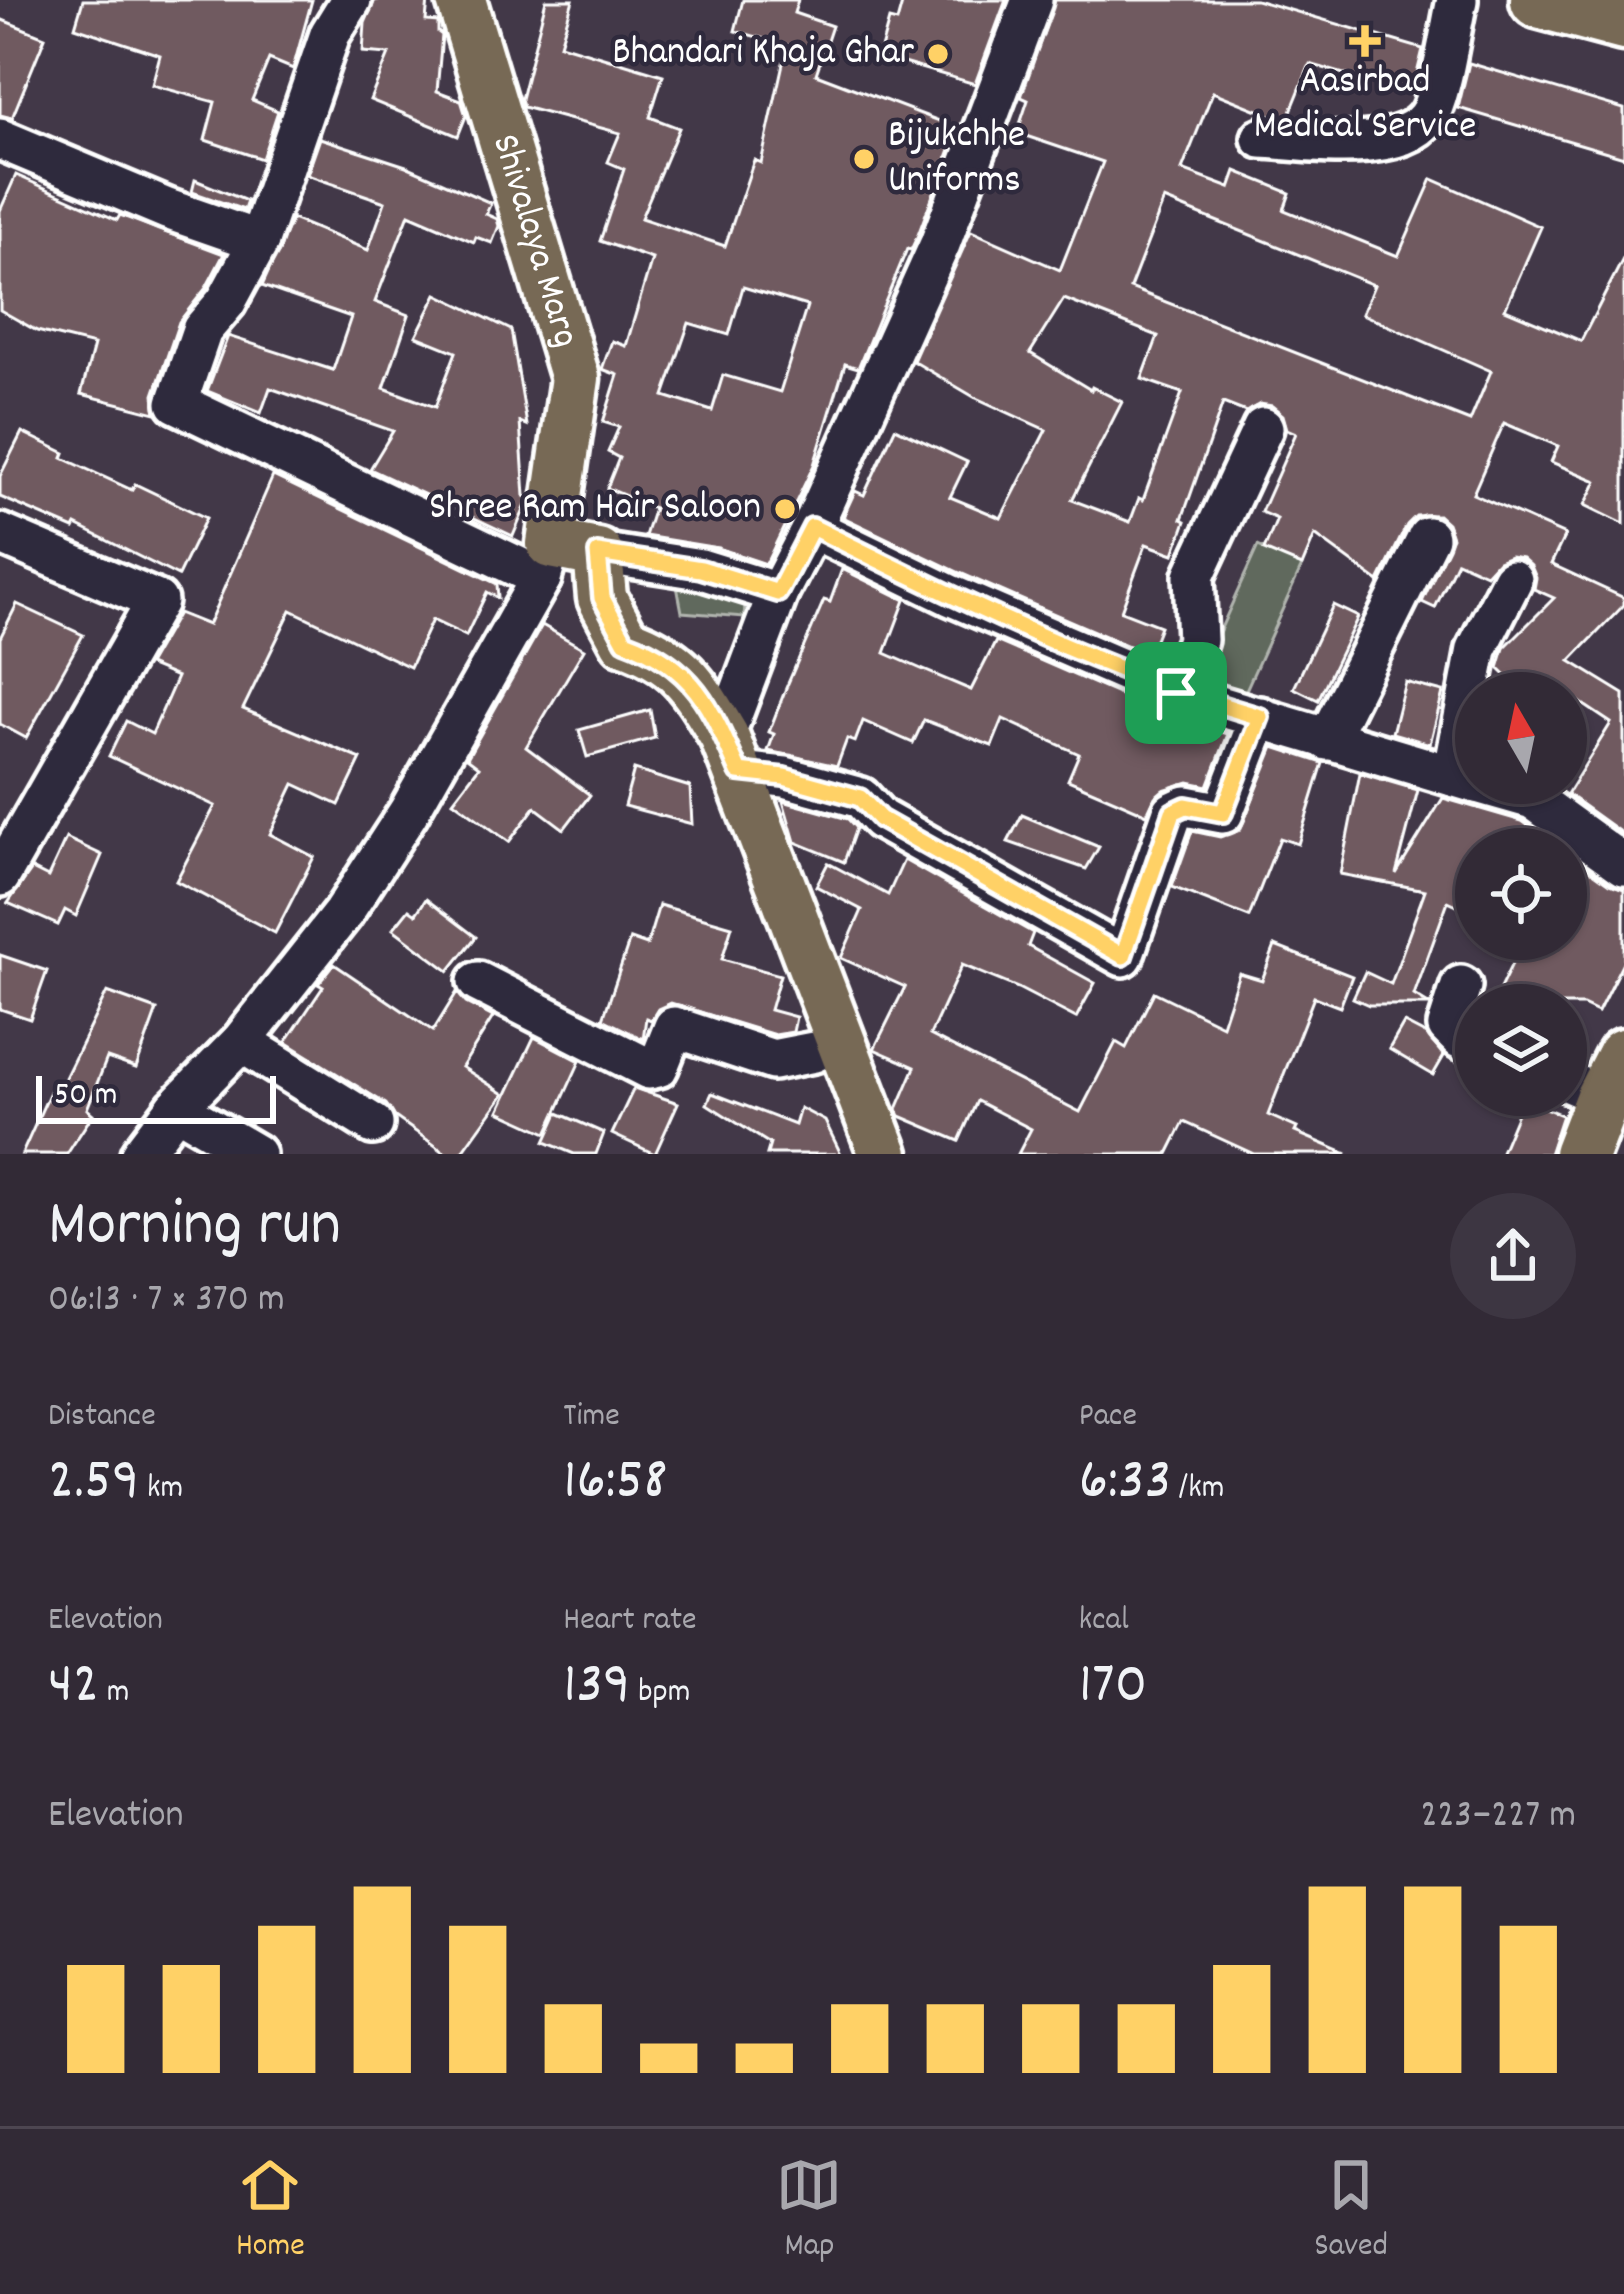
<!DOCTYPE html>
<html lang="en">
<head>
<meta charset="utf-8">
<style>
  body { margin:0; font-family:Dekko,sans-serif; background:#3d3642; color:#f1f3f6; height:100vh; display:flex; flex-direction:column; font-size:45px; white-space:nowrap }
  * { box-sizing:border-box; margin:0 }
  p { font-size:39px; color:#a8a7ad }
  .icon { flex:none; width:66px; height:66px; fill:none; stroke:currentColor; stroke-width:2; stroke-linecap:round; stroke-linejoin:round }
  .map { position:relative; height:1154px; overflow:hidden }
  .panel { display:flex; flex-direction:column; background:#322a36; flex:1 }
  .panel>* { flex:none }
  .needle { width:78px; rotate:351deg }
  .buttons { position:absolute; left:1455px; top:672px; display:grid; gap:24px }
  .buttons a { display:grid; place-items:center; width:132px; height:132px; border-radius:50%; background:#322a36; box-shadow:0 3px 9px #0004,0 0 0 3px #4d4651; font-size:60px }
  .scale { position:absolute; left:36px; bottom:30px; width:240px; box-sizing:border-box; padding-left:12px; border:6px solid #fff; border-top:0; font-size:33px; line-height:42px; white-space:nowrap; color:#fff; -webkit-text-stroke:9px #2f2a3d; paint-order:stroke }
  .pin { position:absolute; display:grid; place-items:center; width:102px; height:102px; color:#fff; margin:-51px; border-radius:24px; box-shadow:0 6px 18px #0006 }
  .round { display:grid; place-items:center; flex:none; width:126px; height:126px; border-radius:63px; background:#3d3642 }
  .summary { display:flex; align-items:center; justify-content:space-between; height:204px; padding:0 48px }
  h1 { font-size:66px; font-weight:600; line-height:90px }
  .stats { display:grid; grid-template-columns:repeat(3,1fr); gap:18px; height:204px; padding:12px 48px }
  .stats div { display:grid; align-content:center }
  .stats b { font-size:60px; font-weight:600 }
  .stats small { font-size:33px; font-weight:400 }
  .stats p { font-size:33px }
  .chart { height:336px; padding:24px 48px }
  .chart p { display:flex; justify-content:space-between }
  .chart svg { width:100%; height:216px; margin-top:12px; stroke:#ffd166; stroke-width:6 }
  .tabs { display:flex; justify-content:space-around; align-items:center; height:168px; border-top:3px solid #4d4651; background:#322a36; font-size:33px; color:#a8a7ad }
  .tabs a { display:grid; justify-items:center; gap:6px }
  .tabs .current { color:#ffd166 }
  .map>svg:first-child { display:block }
  .green { fill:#61695d; stroke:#b0b4ae; stroke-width:3 }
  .building { fill:#705a60; stroke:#fff; stroke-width:3; fill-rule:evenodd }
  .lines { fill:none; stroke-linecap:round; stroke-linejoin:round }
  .minor-casing { stroke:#fff; stroke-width:48 }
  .major-casing { stroke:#fff; stroke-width:57 }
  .highway-casing { stroke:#fff; stroke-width:63 }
  .minor { stroke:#2f2a3d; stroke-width:39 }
  .major { stroke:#776954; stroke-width:48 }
  .highway { stroke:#776954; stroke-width:54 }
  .route-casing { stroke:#fff; stroke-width:24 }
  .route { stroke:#ffd166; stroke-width:15 }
  .poi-dot { fill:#ffd166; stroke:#2f2a3d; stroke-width:4.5 }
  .labels { text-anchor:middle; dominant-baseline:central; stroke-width:9; stroke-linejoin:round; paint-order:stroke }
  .poi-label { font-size:39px; fill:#fff; stroke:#2f2a3d; text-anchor:end }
  .street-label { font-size:39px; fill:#fff; stroke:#2f2a3d }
</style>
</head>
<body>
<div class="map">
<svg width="1624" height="1154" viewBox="0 0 1624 1154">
  <rect width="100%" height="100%" fill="#423848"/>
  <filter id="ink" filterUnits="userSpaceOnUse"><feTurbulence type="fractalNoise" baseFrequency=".00833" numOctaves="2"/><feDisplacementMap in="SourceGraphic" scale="24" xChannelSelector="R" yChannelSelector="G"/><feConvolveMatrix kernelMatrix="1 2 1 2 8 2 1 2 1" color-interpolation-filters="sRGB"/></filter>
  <g filter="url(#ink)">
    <g class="green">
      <path d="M 1258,546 L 1302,566 L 1241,701 L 1196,684 Z"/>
      <path d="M 677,586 L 746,591 L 744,617 L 682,612 Z"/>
    </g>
    <g class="building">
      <path d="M 83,0 L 312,0 L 293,69 L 269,59 L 252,100 L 278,111 L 262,159 L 205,140 L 215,102 L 152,85 L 160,55 L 75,27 Z"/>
      <path d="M 375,0 L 428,0 L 426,21 L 438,22 L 438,32 L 442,35 L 437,91 L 461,100 L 466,116 L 458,136 L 370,100 L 389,54 L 363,52 L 365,23 Z"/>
      <path d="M 546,0 L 573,0 L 560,44 L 663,75 L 650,117 L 679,128 L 641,218 L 725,246 L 754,160 L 761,163 L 787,45 L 735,31 L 743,0 L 798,0 L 794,13 L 832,26 L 816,74 L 958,128 L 918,235 L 911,250 L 907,249 L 858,368 L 845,364 L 814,465 L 766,564 L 718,548 L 645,536 L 654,508 L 607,488 L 619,458 L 608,452 L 619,427 L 603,422 L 618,375 L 602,369 L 612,341 L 626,346 L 652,259 L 600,241 L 624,169 L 608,162 L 620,133 L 523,107 L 521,99 ZM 743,287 L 807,306 L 780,392 L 723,375 L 712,411 L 664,396 L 689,323 L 729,335 Z"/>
      <path d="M 903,0 L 1006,0 L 975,84 L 879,56 L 889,20 L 897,22 Z"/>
      <path d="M 1055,0 L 1256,0 L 1423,49 L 1412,94 L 1310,64 L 1289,116 L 1270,115 L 1213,92 L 1182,170 L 1230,188 L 1236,171 L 1290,193 L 1284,210 L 1398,256 L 1432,179 L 1541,227 L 1505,309 L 1581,341 L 1624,257 L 1624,524 L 1585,505 L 1597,481 L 1551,462 L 1558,446 L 1504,423 L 1473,494 L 1565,535 L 1551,564 L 1624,598 L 1624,605 L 1570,661 L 1624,694 L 1624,835 L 1567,794 L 1611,723 L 1566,693 L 1524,693 L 1498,668 L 1504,648 L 1554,598 L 1534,589 L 1536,578 L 1531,566 L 1522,558 L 1510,556 L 1498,561 L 1486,574 L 1457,561 L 1435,608 L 1422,602 L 1452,537 L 1447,523 L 1438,515 L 1416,516 L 1407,525 L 1379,582 L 1315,535 L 1302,566 L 1264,550 L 1277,519 L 1261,512 L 1296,433 L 1287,429 L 1283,415 L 1272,406 L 1260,404 L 1246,412 L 1223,403 L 1182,519 L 1186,521 L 1174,554 L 1146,544 L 1121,611 L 1160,626 L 1153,644 L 1167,649 L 1163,661 L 960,573 L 843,517 L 855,491 L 864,495 L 895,428 L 967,462 L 950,497 L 1001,518 L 1046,430 L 974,397 L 913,361 L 971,231 L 1060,270 L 1103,162 L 1017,133 L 1028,100 L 1021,97 ZM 1164,200 L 1374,285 L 1362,314 L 1491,371 L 1470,421 L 1130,288 ZM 1064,299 L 1158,336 L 1142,379 L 1182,393 L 1143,500 L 1139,498 L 1130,522 L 1072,500 L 1122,402 L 1092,387 L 1091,390 L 1030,353 Z"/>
      <path d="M 0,19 L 45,37 L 12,118 L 0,115 Z"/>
      <path d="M 1469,63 L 1624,109 L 1624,157 L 1458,108 Z"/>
      <path d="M 320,138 L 406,166 L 491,203 L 486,214 L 497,219 L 499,226 L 492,243 L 476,237 L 474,242 L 409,214 L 375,302 L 409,315 L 384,388 L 435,407 L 456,352 L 416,336 L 437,294 L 511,330 L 527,425 L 520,422 L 525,496 L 529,498 L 513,536 L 370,469 L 393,431 L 270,388 L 261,413 L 207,391 L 228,336 L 333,370 L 351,317 L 262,286 L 292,219 L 368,250 L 385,202 L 307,175 Z"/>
      <path d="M 16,175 L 117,220 L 120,215 L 224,254 L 206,288 L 179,322 L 154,395 L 156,413 L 81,394 L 94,345 L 37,331 L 0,310 L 0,211 Z"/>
      <path d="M 195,180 L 247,201 L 244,210 L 192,192 Z"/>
      <path d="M 22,432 L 65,453 L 63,458 L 132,490 L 135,484 L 206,518 L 178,576 L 76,525 L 74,529 L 0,497 L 0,476 Z"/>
      <path d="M 273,476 L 497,584 L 498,598 L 487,592 L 466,636 L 432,620 L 410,667 L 291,610 L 243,709 L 361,759 L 339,805 L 294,784 L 270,834 L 314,857 L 275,933 L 176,881 L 215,806 L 109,756 L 126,721 L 152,734 L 177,677 L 148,665 L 178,613 L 208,625 Z"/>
      <path d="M 842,569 L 905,600 L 885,653 L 919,668 L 971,690 L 996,641 L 1166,715 L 1228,734 L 1208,786 L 1189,782 L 1163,790 L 1155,797 L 1147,814 L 1068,780 L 1079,754 L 1003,719 L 992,746 L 924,720 L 913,743 L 863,721 L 855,742 L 847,739 L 837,766 L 768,751 L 774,734 L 769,732 L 786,688 L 824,600 L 830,602 Z"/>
      <path d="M 17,604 L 83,635 L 26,738 L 0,724 L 0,638 Z"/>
      <path d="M 1333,605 L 1358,617 L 1318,700 L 1294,688 Z"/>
      <path d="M 542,625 L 584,649 L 526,747 L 590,795 L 564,829 L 535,807 L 509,842 L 453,801 L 479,767 L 467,758 Z"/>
      <path d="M 1405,682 L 1443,692 L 1430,744 L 1392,733 Z"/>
      <path d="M 650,710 L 655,738 L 587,757 L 579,730 Z"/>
      <path d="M 1274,747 L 1323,763 L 1298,844 L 1280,838 L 1249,917 L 1172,887 L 1192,831 L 1220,837 L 1240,830 Z"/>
      <path d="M 634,770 L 690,787 L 692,824 L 624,806 Z"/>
      <path d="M 1360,773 L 1418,790 L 1396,874 L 1443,798 L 1522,821 L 1561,849 L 1476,849 L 1476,914 L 1448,901 L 1414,995 L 1430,1005 L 1369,1005 L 1353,998 L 1365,972 L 1391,984 L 1425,890 L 1340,874 Z"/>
      <path d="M 783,801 L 848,819 L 856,828 L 844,862 L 795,842 Z"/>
      <path d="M 1022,815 L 1099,847 L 1086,869 L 1008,842 Z"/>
      <path d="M 66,838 L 102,855 L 76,916 L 65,910 L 58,925 L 8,903 L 32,869 L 48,877 Z"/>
      <path d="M 1566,853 L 1610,884 L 1624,889 L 1624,960 L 1598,1012 L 1583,1005 L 1492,1005 L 1524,939 L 1566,939 Z"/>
      <path d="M 904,860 L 1033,933 L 1028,946 L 1095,983 L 1076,1018 L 1018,988 L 962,965 L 930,1035 L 1080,1112 L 1116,1042 L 1126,1048 L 1154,992 L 1222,1025 L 1239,973 L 1262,980 L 1275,946 L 1352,976 L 1340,1007 L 1314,997 L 1268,1115 L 1297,1128 L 1295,1132 L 1347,1154 L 1254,1154 L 1184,1122 L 1168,1154 L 1018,1154 L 1031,1129 L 977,1101 L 959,1141 L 900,1116 L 897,1109 L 915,1067 L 874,1049 L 905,987 L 841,958 L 862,910 L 816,886 L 828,863 L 888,895 Z"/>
      <path d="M 426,899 L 476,937 L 449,971 L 393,929 L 409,909 L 416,914 Z"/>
      <path d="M 659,905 L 732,926 L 722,959 L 780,975 L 770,1010 L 796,1017 L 793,1032 L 775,1035 L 671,1003 L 658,1009 L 651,1020 L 646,1018 L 643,1039 L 603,1019 L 630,939 L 647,945 Z"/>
      <path d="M 0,955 L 47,971 L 30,1019 L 0,1009 Z"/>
      <path d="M 334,964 L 433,1031 L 457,992 L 466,1003 L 493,1017 L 462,1067 L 504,1094 L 461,1154 L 447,1154 L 395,1117 L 386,1104 L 286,1042 L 323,987 L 318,984 Z"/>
      <path d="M 107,992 L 157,1010 L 136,1068 L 107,1058 L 87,1109 L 93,1114 L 67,1154 L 22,1154 L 54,1083 L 61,1086 Z"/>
      <path d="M 1404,1023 L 1427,1035 L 1444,1056 L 1433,1075 L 1389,1049 Z"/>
      <path d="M 534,1037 L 580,1061 L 547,1133 L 499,1111 Z"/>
      <path d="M 634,1088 L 678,1103 L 655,1154 L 612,1134 Z"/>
      <path d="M 712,1093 L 795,1125 L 800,1108 L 825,1121 L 841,1154 L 767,1154 L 770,1144 L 707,1104 Z"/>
      <path d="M 1523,1099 L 1562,1115 L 1549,1154 L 1500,1154 Z"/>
      <path d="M 558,1113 L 604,1133 L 596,1154 L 574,1154 L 545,1142 Z"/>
    </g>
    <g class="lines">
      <g class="minor-casing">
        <g id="minor">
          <path d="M 1262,138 C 1305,140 1408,158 1431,111 C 1443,85 1450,30 1457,0"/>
          <path d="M 0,139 L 167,209 L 259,241 L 330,34 L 351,0"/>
          <path d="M 259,241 L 226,302 L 202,330 L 177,403 L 541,578"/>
          <path d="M 812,528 L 950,595 L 1176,693 L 1476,783"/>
          <path d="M 0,534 L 157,601 L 0,876"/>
          <path d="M 598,553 L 701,569 L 778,593"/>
          <path d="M 1176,693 L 1197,640 L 1194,576 L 1263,428"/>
          <path d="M 724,736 L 778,593 L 812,528 L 940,244 L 1032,0"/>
          <path d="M 1327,740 L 1428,537"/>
          <path d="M 739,772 L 785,777 L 861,798 L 880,819 L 1123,956 L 1173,812 L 1186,806 L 1223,813 L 1260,717"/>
          <path d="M 1453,776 L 1477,649 L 1512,580"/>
          <path d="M 1477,783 L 1533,799 L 1624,865"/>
          <path d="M 478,982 L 649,1069 L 658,1067 L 674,1027 L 773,1060 L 814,1052"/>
          <path d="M 1461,986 L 1448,1026 L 1461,1039 L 1476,1045"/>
          <path d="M 241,1042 L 373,1124"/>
          <path d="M 1566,1081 L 1603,1097"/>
          <path d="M 176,1108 L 255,1154"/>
          <path d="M 141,1154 L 176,1108 L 241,1042 L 343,913 L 408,813 L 541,578 L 551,544"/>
        </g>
      </g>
      <g class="major-casing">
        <g id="major">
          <path id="s1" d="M 461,0 L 575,378 L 551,544 L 598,553 L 602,598 L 625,641 C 681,661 694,686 724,736 L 884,1154"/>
        </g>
      </g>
      <g class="highway-casing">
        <g id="highway">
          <path d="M 1538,0 L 1624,23"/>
          <path d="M 1581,1154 L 1603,1097 L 1624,1056"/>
        </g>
      </g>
      <use href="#minor" class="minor"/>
      <use href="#major" class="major"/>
      <use href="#highway" class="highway"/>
    </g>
  </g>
  <g class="lines" filter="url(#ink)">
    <g class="route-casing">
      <path id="route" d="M 812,527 C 957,599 1104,672 1260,717 L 1223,813 L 1186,806 L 1173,812 L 1123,956 L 880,819 L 860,798 L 784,777 L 739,772 C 711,707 694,666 625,641 L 602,598 L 598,553 L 701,569 L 778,593 Z"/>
    </g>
    <use href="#route" class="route"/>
  </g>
  <g class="poi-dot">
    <path d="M1359 23h12v12h12v12h-12v12h-12v-12h-12v-12h12z"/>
    <circle cx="938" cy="54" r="12"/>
    <circle cx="864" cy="159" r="12"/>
    <circle cx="785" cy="509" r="12"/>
  </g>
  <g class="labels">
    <g class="poi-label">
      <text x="914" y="54">Bhandari Khaja Ghar</text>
      <text x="1365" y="83" text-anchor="middle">Aasirbad<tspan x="1365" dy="45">Medical Service</tspan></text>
      <text x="888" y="137" text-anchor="start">Bijukchhe<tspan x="888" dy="45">Uniforms</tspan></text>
      <text x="761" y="509">Shree Ram Hair Saloon</text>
    </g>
    <g class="street-label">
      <text stroke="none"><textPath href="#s1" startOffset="252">Shivalaya Marg</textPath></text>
    </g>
  </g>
</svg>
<div class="buttons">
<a><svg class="needle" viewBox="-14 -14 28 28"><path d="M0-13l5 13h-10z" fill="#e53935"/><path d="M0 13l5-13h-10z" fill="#a8a7ad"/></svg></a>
<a><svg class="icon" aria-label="locate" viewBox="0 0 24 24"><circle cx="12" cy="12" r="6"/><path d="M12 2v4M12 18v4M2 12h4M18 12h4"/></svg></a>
<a><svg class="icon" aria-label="layers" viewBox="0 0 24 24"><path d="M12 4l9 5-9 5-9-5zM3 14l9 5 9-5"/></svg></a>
</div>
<div class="scale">50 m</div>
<div class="pin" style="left:1176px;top:693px;background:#1e9e55"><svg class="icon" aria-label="arrive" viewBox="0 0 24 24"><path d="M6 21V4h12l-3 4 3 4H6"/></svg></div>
</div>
<section class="panel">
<div class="summary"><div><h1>Morning run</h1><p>06:13 · 7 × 370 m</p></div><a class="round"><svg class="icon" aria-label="share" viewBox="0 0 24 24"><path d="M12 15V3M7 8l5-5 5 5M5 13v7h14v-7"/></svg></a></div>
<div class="stats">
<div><p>Distance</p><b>2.59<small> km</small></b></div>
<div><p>Time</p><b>16:58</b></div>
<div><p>Pace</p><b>6:33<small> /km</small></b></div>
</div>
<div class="stats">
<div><p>Elevation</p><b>42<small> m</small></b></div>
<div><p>Heart rate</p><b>139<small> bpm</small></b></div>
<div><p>kcal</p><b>170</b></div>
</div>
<div class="chart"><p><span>Elevation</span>223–227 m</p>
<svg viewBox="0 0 160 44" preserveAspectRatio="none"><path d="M5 44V22M15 44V22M25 44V14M35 44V6M45 44V14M55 44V30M65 44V38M75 44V38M85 44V30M95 44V30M105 44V30M115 44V30M125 44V22M135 44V6M145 44V6M155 44V14"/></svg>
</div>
</section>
<nav class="tabs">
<a class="current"><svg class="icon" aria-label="home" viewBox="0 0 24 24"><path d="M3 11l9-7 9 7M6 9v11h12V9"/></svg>Home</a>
<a><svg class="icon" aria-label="map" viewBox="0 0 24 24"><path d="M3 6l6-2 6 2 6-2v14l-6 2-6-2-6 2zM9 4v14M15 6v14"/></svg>Map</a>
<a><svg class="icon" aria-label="saved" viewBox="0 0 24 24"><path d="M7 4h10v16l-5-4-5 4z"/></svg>Saved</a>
</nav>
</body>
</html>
